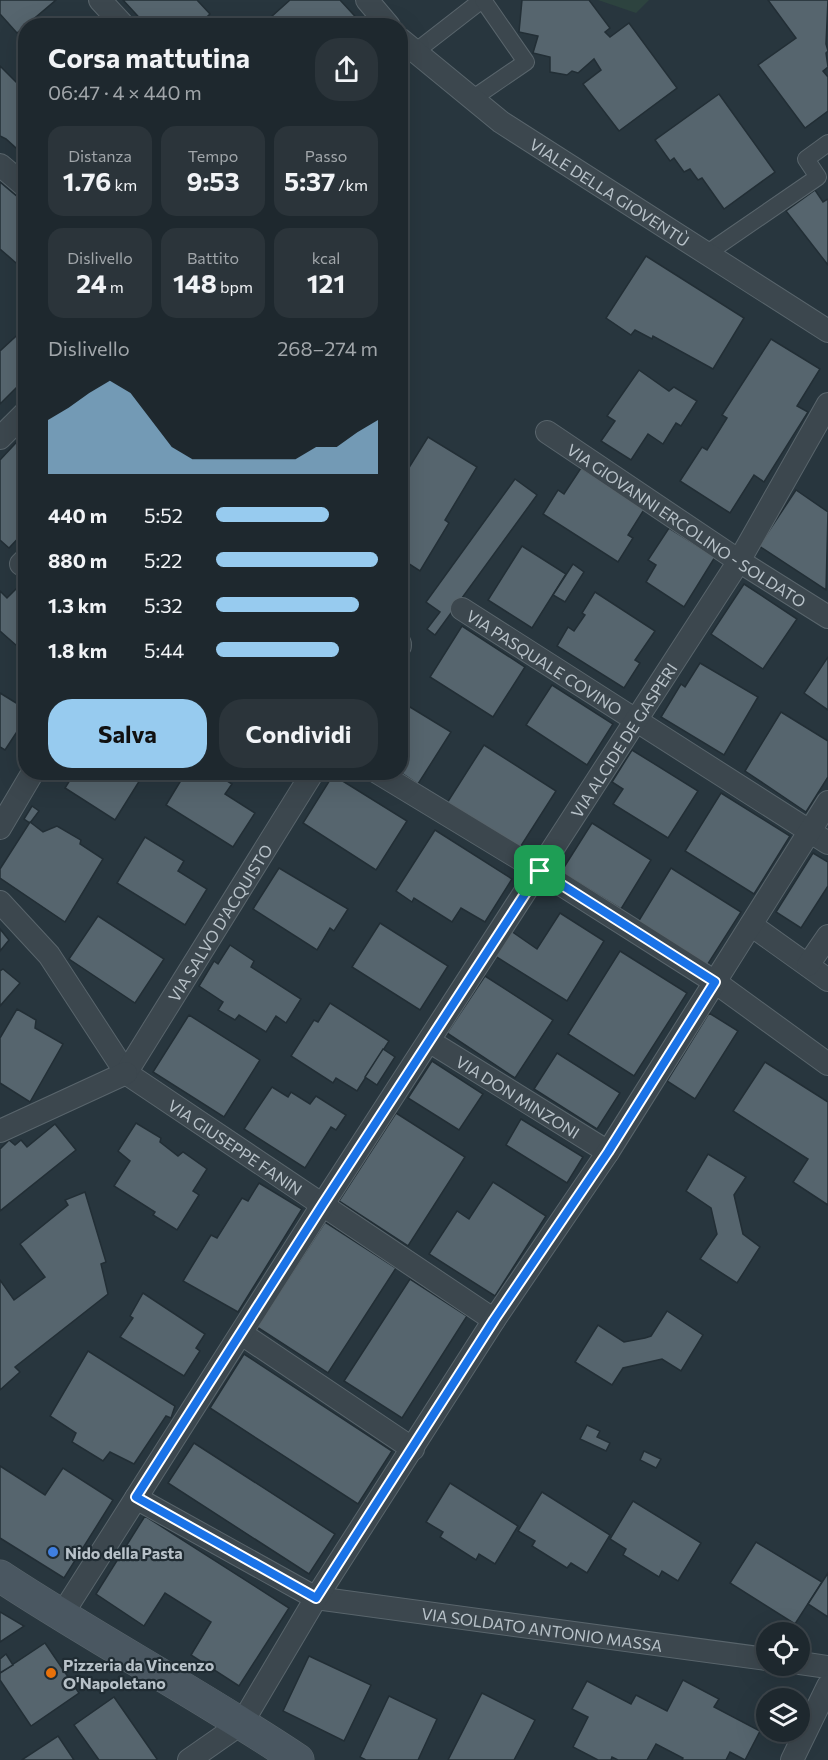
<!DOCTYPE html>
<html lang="it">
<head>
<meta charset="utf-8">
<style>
  body { margin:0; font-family:Commissioner,sans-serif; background:#2b343a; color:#f1f3f6; height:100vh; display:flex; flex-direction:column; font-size:22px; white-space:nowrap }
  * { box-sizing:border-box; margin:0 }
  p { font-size:20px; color:#a1a6aa }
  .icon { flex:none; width:33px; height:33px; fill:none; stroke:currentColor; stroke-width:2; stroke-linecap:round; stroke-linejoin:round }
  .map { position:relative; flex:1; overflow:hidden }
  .side { position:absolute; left:18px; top:18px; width:390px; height:762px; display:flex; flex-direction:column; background:#1e282e; border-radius:24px; box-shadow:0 6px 24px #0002,0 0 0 2px #3c444a }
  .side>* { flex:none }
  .tools { position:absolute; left:756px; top:1622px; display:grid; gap:12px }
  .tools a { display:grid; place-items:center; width:54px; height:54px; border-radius:50%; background:#1e282e; box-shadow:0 6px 24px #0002,0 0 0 2px #3c444a; font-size:30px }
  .pin { position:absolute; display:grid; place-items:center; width:51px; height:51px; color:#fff; margin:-26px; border-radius:12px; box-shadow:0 3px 9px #0006 }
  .round { display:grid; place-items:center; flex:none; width:63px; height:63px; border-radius:24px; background:#2b343a }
  .summary { display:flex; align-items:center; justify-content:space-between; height:102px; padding:0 30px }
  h1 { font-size:27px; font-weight:700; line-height:45px }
  .figures { display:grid; grid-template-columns:repeat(3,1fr); gap:9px; height:102px; padding:6px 30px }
  .figures div { display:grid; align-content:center; border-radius:15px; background:#2b343a; text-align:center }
  .figures b { font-size:26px; font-weight:700 }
  .figures small { font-size:16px; font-weight:400 }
  .figures p { font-size:16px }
  .chart { height:168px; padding:12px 30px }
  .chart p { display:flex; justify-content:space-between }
  .chart svg { width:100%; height:108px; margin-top:6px; fill:#97cbef; opacity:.7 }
  .action { display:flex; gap:12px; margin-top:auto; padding:12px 30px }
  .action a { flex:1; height:69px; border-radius:24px; background:#97cbef; color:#111; font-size:24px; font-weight:700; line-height:69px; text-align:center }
  .action a+a { background:#2b343a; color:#f1f3f6 }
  ul { padding:0 30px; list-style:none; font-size:20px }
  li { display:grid; grid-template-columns:96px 72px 1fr; align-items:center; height:45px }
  li i { height:15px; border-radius:8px; background:#97cbef }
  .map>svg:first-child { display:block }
  .green { fill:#2d433f }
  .building { fill:#56656e; stroke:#222e35; stroke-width:1.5 }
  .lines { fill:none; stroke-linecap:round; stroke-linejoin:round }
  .pedestrian-casing { stroke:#59656c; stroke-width:18 }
  .minor-casing { stroke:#59656c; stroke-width:24 }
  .secondary-casing { stroke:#59656c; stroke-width:33 }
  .pedestrian { stroke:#3c474e; stroke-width:16 }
  .minor { stroke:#3c474e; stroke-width:22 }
  .secondary { stroke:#4a5761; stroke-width:32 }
  .route-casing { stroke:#fff; stroke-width:12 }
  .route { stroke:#1a73e8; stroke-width:8 }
  .shop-dot { fill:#3f7fe0; stroke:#202c33; stroke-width:2 }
  .food-dot { fill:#e8710a; stroke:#202c33; stroke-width:2 }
  .labels { text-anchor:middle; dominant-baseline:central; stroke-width:4.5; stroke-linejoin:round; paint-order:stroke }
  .street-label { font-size:16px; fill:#b8c2c9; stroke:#202c33 }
  .poi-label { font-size:16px; font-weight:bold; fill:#b8c2c9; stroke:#202c33; text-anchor:start }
</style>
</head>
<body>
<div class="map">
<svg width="828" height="1760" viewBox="0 0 828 1760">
  <rect width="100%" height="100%" fill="#28363e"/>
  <path class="green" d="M 598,0 L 649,0 L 636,13 Z"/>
  <g class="building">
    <path d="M 0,0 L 56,0 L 17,33 L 0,14 Z"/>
    <path d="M 123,0 L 197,0 L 210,14 L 197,26 L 147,26 Z"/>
    <path d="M 290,0 L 340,0 L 364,26 L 261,26 Z"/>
    <path d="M 522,0 L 589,0 L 610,28 L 605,32 L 610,37 L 629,23 L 677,88 L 619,131 L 583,84 L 601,70 L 594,59 L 578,73 L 572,71 L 567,75 L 550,72 L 550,57 L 533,53 L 538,36 L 519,32 Z"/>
    <path d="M 768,0 L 828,0 L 826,44 L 828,51 L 826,53 L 828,67 L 823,71 L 828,77 L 828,111 L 805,128 L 758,65 L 796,38 Z"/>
    <path d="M 0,66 L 26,92 L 26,157 L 6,139 L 0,136 Z"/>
    <path d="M 719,94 L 775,172 L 724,209 L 702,178 L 698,180 L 690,169 L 684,172 L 674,158 L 670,161 L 655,140 Z"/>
    <path d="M 0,182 L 26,204 L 26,265 L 23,269 L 0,249 Z"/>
    <path d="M 815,190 L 823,202 L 828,199 L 828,265 L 786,211 Z"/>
    <path d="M 646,256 L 744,318 L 713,369 L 653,336 L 652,339 L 635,330 L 631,335 L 606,318 Z"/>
    <path d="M 26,327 L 26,378 L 0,404 L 0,351 Z"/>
    <path d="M 771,339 L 820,369 L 797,406 L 808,412 L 764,482 L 754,475 L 730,513 L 680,481 L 702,447 L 707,450 L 727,418 L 722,415 Z"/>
    <path d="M 639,370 L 669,391 L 674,387 L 697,401 L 681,426 L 676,423 L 663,444 L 648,434 L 631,460 L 601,441 L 615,421 L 607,416 Z"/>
    <path d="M 26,432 L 26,534 L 24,532 L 9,548 L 0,540 L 0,460 Z"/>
    <path d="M 428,437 L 477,467 L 445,520 L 449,523 L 420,571 L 400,558 L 400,482 Z"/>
    <path d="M 581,468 L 645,508 L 628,535 L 633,538 L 618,562 L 543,514 L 558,490 L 564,494 Z"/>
    <path d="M 515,479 L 537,495 L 435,635 L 427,629 L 440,612 L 426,602 Z"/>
    <path d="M 796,490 L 828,512 L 826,590 L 759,546 Z"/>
    <path d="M 669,528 L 715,557 L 684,607 L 646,582 L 656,565 L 648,560 Z"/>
    <path d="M 522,546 L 566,574 L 532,628 L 488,600 Z"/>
    <path d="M 573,564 L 584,572 L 565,602 L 553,595 Z"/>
    <path d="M 26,579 L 26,647 L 20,642 L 17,646 L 0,631 L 0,591 L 7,598 Z"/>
    <path d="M 744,584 L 797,619 L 763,669 L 711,634 Z"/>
    <path d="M 595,592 L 655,631 L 635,660 L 640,663 L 624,688 L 557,646 L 568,627 L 574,631 L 585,615 L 582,613 Z"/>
    <path d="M 462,626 L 525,667 L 493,717 L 430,677 Z"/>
    <path d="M 828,657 L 828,710 L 804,693 Z"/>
    <path d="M 700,663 L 758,697 L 724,755 L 661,717 L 681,684 L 685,687 Z"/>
    <path d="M 552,685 L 613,724 L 587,765 L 526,725 Z"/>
    <path d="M 0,693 L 26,709 L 26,718 L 5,750 L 0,747 Z"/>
    <path d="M 410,707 L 451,732 L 418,784 L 400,772 L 400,722 Z"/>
    <path d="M 781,712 L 828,741 L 828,777 L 806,812 L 745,771 Z"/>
    <path d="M 484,745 L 556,791 L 519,849 L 447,803 Z"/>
    <path d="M 632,750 L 698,791 L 668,838 L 613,804 L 623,789 L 612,782 Z"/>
    <path d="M 75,772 L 145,772 L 115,820 L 65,788 Z"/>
    <path d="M 186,772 L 213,772 L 232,784 L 225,794 L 255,813 L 233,847 L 166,805 Z"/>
    <path d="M 333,775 L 407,821 L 376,870 L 303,823 Z"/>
    <path d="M 721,793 L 790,836 L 754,894 L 685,851 Z"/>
    <path d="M 32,806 L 39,811 L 30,823 L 24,819 Z"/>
    <path d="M 30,822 L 43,832 L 57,826 L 81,840 L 80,844 L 103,859 L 65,922 L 0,878 L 0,869 Z"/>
    <path d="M 592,823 L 651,860 L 621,909 L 561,872 Z"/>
    <path d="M 435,830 L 512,879 L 485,922 L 461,908 L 452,922 L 414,898 L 412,902 L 396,891 Z"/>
    <path d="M 145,837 L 184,861 L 178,871 L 207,889 L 185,925 L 117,883 Z"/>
    <path d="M 813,853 L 828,862 L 828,886 L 801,928 L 776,912 Z"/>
    <path d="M 279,868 L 348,909 L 334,931 L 330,928 L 317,950 L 253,909 Z"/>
    <path d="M 671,868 L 741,912 L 704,970 L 635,927 Z"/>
    <path d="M 560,913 L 604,941 L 567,1001 L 495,956 L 511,931 L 537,949 Z"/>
    <path d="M 98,916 L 164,959 L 135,1003 L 69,959 Z"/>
    <path d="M 380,923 L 448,966 L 420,1010 L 352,967 Z"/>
    <path d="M 0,929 L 9,940 L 0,951 Z"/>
    <path d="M 230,945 L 254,961 L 251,967 L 301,999 L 286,1023 L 276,1016 L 266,1032 L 239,1015 L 235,1020 L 218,1010 L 223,1002 L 199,986 L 214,961 L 218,964 Z"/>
    <path d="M 620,951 L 687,993 L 634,1076 L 568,1034 Z"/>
    <path d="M 3,969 L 20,983 L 0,1006 L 0,971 Z"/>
    <path d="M 485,976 L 553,1020 L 515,1078 L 447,1033 Z"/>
    <path d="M 330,1003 L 389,1041 L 357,1091 L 336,1078 L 333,1083 L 291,1056 L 314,1020 L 318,1022 Z"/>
    <path d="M 17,1009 L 36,1020 L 35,1028 L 63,1044 L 30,1102 L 0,1083 L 0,1038 Z"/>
    <path d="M 709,1013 L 738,1031 L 695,1099 L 667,1081 Z"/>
    <path d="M 189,1015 L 260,1060 L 224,1117 L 153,1072 Z"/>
    <path d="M 383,1049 L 395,1057 L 377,1085 L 365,1077 Z"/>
    <path d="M 557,1053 L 620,1093 L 597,1129 L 534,1089 Z"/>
    <path d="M 432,1061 L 483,1094 L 459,1130 L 408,1098 Z"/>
    <path d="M 765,1062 L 828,1102 L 828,1205 L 793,1182 L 808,1159 L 733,1111 Z"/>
    <path d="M 272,1087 L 288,1097 L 291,1092 L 310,1104 L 316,1096 L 346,1115 L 336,1130 L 331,1127 L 305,1168 L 244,1129 Z"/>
    <path d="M 396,1113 L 465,1157 L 408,1246 L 339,1201 Z"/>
    <path d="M 521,1119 L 583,1157 L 567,1183 L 506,1145 Z"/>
    <path d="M 136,1123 L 161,1138 L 160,1142 L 178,1156 L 183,1152 L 207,1169 L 193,1191 L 199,1195 L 177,1230 L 153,1215 L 155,1212 L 114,1186 L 130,1161 L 118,1151 Z"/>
    <path d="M 55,1124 L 76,1150 L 0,1211 L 0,1149 L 9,1140 L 15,1145 L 21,1140 L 27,1147 Z"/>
    <path d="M 708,1154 L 746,1177 L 734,1195 L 743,1234 L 760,1247 L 737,1283 L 700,1259 L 717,1234 L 711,1208 L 686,1191 Z"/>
    <path d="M 493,1182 L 546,1216 L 495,1296 L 429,1254 L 457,1211 L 469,1219 Z"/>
    <path d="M 259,1183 L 302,1209 L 238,1312 L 183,1281 L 211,1235 L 217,1238 L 242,1198 L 248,1201 Z"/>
    <path d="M 85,1192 L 106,1262 L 101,1264 L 108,1294 L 15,1367 L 20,1372 L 0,1390 L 0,1280 L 14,1300 L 45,1277 L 20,1244 L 68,1205 L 65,1200 Z"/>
    <path d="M 325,1222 L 396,1268 L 328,1373 L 257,1327 Z"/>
    <path d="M 410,1279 L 467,1316 L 402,1418 L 344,1381 Z"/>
    <path d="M 143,1293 L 205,1334 L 196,1348 L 200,1351 L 184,1376 L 120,1337 L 133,1318 L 130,1316 Z"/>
    <path d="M 667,1311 L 703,1335 L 681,1371 L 662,1359 L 623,1368 L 612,1385 L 575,1362 L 598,1325 L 624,1342 L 645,1338 L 651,1336 Z"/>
    <path d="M 88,1351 L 175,1406 L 171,1418 L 166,1416 L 134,1464 L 110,1452 L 103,1461 L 72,1442 L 76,1433 L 50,1416 Z"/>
    <path d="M 244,1354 L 392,1451 L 358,1504 L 210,1408 Z"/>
    <path d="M 587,1425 L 600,1431 L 597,1437 L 610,1443 L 606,1451 L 580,1439 Z"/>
    <path d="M 194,1443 L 335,1534 L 309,1574 L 168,1483 Z"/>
    <path d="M 644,1451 L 661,1459 L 656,1468 L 640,1460 Z"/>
    <path d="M 0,1466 L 45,1495 L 63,1468 L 113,1500 L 64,1578 L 0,1538 Z"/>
    <path d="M 450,1483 L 518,1526 L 495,1564 L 479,1554 L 476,1560 L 440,1537 L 443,1532 L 426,1522 Z"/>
    <path d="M 542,1492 L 610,1535 L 587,1573 L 571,1563 L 567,1568 L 532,1546 L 535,1541 L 518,1531 Z"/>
    <path d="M 633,1501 L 701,1543 L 678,1581 L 662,1571 L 659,1577 L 623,1555 L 626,1549 L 610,1539 Z"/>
    <path d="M 145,1516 L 289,1608 L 239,1686 L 191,1655 L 211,1622 L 165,1593 L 144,1626 L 96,1594 Z"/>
    <path d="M 756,1542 L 822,1582 L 795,1624 L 730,1583 Z"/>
    <path d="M 828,1573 L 828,1617 L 808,1604 Z"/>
    <path d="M 0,1612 L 24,1626 L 0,1642 Z"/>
    <path d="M 45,1643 L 79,1693 L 31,1726 L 0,1680 L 0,1673 Z"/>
    <path d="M 6,1654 L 13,1665 L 0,1673 L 0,1659 Z"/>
    <path d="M 309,1656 L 371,1685 L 344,1741 L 283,1711 Z"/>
    <path d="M 683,1680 L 719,1699 L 714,1707 L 760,1731 L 745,1760 L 730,1752 L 726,1760 L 682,1760 L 683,1758 L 656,1744 L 647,1760 L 618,1760 L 612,1757 L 611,1760 L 598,1760 L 573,1747 L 588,1717 L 572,1709 L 587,1681 L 631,1704 L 636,1695 L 667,1711 Z"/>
    <path d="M 482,1693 L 535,1720 L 514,1760 L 448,1760 Z"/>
    <path d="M 389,1696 L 437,1719 L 418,1760 L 366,1760 L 360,1757 Z"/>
    <path d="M 114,1697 L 157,1759 L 156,1760 L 99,1760 L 74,1725 Z"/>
    <path d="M 58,1736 L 74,1760 L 22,1760 L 23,1759 Z"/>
  </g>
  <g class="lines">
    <g class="pedestrian-casing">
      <g id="pedestrian">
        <path d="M 415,52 L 482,0"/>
        <path d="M 472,99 L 526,62 L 483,0"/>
        <path d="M 706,254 L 818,177 L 806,159 L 828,143"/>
      </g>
    </g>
    <g class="minor-casing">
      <g id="minor">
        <path d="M 100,0 L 124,26"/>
        <path d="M 367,0 L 389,26"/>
        <path id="s1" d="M 400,39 L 501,122 L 828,331"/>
        <path d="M 0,165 L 26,187"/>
        <path id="s2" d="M 547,432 L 739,561 L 828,617"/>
        <path d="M 0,438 L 26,412"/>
        <path d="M 21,564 L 26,559"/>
        <path id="s3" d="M 462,609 L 828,843"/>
        <path d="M 400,644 L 400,646"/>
        <path d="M 377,772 L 540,871 L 715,982 L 828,1064"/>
        <path d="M 0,828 L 33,772"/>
        <path id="s4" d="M 0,902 L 49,955 L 126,1073 L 494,1320"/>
        <path d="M 751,925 L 828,980"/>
        <path d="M 808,965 L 828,936"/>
        <path id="s5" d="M 429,1041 L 608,1152"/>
        <path id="s6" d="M 126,1073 L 313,772"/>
        <path d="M 0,1131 L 126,1073"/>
        <path d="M 242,1334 L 413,1449"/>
        <path id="s7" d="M 136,1498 L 316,1598 L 766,1659"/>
        <path id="s8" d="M 61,1616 L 323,1204 L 739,561 L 828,404"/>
        <path d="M 800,1663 L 828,1667"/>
        <path d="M 189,1760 L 242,1723 L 316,1598 L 494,1320 L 608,1152 L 828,802"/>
        <path d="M 792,1760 L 828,1686"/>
      </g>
    </g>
    <g class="secondary-casing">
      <path id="secondary" d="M 0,1576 C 97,1640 201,1695 298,1760"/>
    </g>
    <use href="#pedestrian" class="pedestrian"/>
    <use href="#minor" class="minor"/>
    <use href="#secondary" class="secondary"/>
  </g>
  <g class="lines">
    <g class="route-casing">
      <path id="route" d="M 540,871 L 715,982 L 608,1152 L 494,1320 L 316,1598 L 136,1497 L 323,1204 Z"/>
    </g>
    <use href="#route" class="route"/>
  </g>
  <circle class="shop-dot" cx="53" cy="1552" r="6"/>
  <circle class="food-dot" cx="51" cy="1673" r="6"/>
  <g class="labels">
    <g class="street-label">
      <text stroke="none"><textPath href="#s1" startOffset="260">VIALE DELLA GIOVENTÙ</textPath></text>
      <text stroke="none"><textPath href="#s2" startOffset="168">VIA GIOVANNI ERCOLINO - SOLDATO</textPath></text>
      <text stroke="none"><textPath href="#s3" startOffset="98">VIA PASQUALE COVINO</textPath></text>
      <text stroke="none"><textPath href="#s8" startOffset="1041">VIA ALCIDE DE GASPERI</textPath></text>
      <text stroke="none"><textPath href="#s6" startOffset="177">VIA SALVO D'ACQUISTO</textPath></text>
      <text stroke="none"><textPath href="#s5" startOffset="105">VIA DON MINZONI</textPath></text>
      <text stroke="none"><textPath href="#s4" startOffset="345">VIA GIUSEPPE FANIN</textPath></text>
      <text stroke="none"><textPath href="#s7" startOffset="434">VIA SOLDATO ANTONIO MASSA</textPath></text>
    </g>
    <g class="poi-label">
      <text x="65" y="1552">Nido della Pasta</text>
      <text x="63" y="1664">Pizzeria da Vincenzo<tspan x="63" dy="18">O'Napoletano</tspan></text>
    </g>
  </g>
</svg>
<div class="tools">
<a><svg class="icon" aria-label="locate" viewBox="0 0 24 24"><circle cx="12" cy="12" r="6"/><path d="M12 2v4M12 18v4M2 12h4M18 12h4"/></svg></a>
<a><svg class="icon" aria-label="layers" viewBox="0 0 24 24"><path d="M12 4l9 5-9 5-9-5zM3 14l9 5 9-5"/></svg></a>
</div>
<div class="pin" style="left:540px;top:871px;background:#1e9e55"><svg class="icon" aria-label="arrive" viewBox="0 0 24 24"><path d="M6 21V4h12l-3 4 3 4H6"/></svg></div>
<section class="side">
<div class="summary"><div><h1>Corsa mattutina</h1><p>06:47 · 4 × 440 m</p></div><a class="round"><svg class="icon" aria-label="share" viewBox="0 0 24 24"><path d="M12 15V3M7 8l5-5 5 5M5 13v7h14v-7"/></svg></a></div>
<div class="figures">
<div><p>Distanza</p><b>1.76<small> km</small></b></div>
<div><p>Tempo</p><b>9:53</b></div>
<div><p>Passo</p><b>5:37<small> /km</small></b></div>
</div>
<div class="figures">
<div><p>Dislivello</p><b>24<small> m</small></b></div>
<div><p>Battito</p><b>148<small> bpm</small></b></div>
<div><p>kcal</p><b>121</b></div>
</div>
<div class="chart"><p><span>Dislivello</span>268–274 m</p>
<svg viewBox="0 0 160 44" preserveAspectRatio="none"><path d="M0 44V22L10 17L20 11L30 6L40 11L50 22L60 33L70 38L80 38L90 38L100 38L110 38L120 38L130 33L140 33L150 27L160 22V44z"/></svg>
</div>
<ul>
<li><b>440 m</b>5:52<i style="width:70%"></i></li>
<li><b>880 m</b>5:22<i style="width:100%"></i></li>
<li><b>1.3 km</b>5:32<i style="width:88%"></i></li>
<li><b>1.8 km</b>5:44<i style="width:76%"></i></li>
</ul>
<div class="action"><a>Salva</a><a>Condividi</a></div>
</section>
</div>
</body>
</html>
